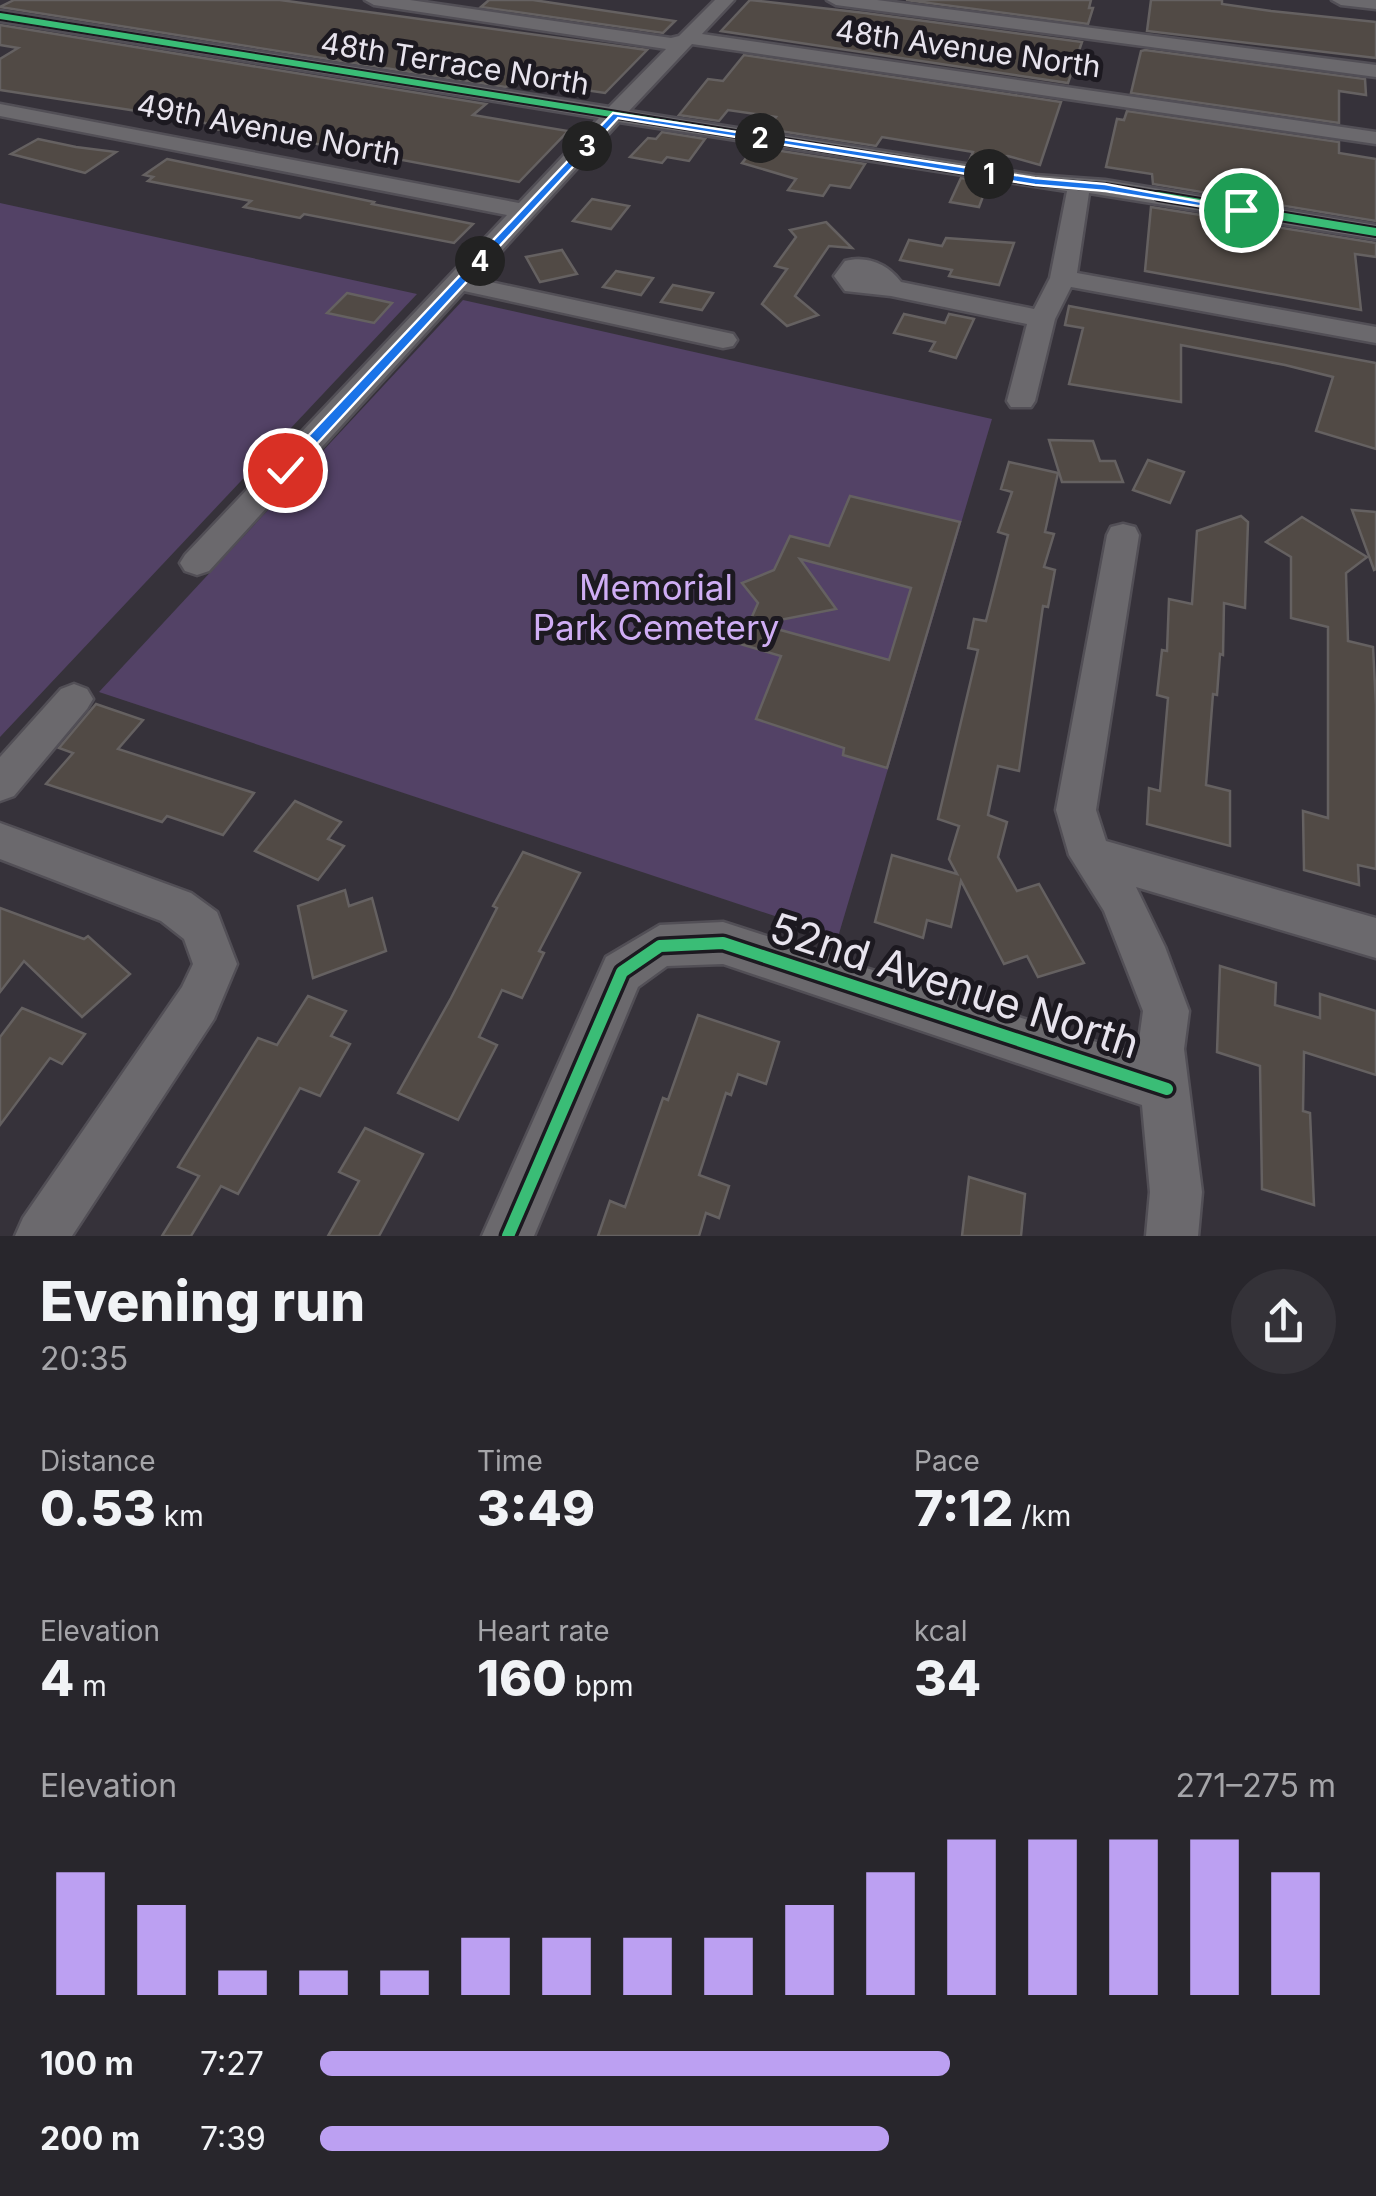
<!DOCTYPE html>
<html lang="en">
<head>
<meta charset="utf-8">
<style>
  body { margin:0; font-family:Inter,sans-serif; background:#343238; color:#f1f3f6; height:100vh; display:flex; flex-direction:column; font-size:38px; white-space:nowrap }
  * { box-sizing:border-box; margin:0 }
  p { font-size:32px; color:#a5a5a9 }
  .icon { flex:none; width:55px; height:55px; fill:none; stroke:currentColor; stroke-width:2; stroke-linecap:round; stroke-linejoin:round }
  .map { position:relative; height:1236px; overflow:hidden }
  .details { display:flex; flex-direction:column; background:#28262c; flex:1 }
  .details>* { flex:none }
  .pin { position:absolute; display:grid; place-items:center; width:85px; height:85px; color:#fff; margin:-42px; border:5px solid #fff; border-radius:50%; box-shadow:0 2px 10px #0007 }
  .km { position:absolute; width:50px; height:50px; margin:-25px; border-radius:50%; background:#222; color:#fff; font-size:28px; line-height:50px; text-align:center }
  .round { display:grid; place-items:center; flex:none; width:105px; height:105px; border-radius:52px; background:#343238 }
  .head { display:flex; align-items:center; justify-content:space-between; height:170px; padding:0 40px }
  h1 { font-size:55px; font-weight:800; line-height:75px }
  .stats { display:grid; grid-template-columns:repeat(3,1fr); gap:15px; height:170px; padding:10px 40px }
  .stats div { display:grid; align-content:center }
  .stats b { font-size:50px; font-weight:800 }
  .stats small { font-size:28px; font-weight:400 }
  .stats p { font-size:28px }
  .chart { height:280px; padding:20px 40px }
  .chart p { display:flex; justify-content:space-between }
  .chart svg { width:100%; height:180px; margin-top:10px; stroke:#bca0f2; stroke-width:6 }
  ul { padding:0 40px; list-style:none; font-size:32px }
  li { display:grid; grid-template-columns:160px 120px 1fr; align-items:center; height:75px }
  li i { height:25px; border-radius:12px; background:#bca0f2 }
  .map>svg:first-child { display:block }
  .green { fill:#534266 }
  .building { fill:#514a45; stroke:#656161; stroke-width:2.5; fill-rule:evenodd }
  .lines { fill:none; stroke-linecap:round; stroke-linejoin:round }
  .minor-casing { stroke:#524f56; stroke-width:5 }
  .minor { fill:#6b696d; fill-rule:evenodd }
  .cycleway-far2-casing { stroke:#1c1920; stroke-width:10 }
  .cycleway-far1-casing { stroke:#1c1920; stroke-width:12 }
  .cycleway-casing { stroke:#1c1920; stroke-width:19 }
  .cycleway-far2 { stroke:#3abd76; stroke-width:6 }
  .cycleway-far1 { stroke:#3abd76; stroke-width:8 }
  .cycleway { stroke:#3abd76; stroke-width:12 }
  .route { fill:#1a73e8; stroke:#fff; stroke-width:2.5 }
  .labels { text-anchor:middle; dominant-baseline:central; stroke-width:10; stroke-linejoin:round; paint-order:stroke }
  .far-street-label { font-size:30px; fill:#e7e3ed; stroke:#1c1920 }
  .park-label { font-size:35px; fill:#cfadf4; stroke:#1c1920 }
  .near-street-label { font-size:42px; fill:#e7e3ed; stroke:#1c1920 }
</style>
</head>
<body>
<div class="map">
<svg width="1376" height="1236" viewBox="0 0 1376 1236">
  <rect width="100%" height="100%" fill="#36323a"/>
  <g class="green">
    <path d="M 0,203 L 417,294 L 0,737 Z"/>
    <path d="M 463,300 L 992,419 L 838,937 L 99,692 Z"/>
  </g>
  <g class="building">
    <path d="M 14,0 L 280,0 L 647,50 L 605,93 L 517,80 L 516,84 L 505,87 L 0,7 Z"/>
    <path d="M 489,0 L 533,0 L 675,21 L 663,33 L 481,7 Z"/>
    <path d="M 750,0 L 865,13 L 1082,42 L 1068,83 L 721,31 Z"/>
    <path d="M 906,0 L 1091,0 L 1089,8 L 1093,8 L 1088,24 Z"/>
    <path d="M 1151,0 L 1222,0 L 1222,4 L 1271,11 L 1376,22 L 1376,58 L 1147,31 Z"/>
    <path d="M 0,25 L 486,104 L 473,115 L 568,131 L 519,182 L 296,140 L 292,143 L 210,128 L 214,125 L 176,117 L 0,90 L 0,59 L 18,48 L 0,45 Z"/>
    <path d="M 1145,50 L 1365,79 L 1366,95 L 1339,91 L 1339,123 L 1131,93 L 1141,51 Z"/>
    <path d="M 744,55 L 1061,102 L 1040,165 L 1008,156 L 998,157 L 995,165 L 969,161 L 973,152 L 882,137 L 876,146 L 767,129 L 776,117 L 728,110 L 719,121 L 679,115 L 708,79 L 723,81 Z"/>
    <path d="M 1127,111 L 1339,142 L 1339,153 L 1376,159 L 1376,221 L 1153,184 L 1152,174 L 1106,167 L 1117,119 L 1124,120 Z"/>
    <path d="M 662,132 L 705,139 L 689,161 L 667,157 L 662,163 L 630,157 L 648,138 L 656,139 Z"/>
    <path d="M 38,139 L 76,147 L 116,152 L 85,173 L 11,154 Z"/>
    <path d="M 755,147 L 865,164 L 850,188 L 830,185 L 823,196 L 788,190 L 796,179 L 742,163 Z"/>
    <path d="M 167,159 L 374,202 L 372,204 L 473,224 L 454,243 L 304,214 L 300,218 L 244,207 L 251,201 L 148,181 L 153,177 L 144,175 Z"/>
    <path d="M 961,178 L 988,183 L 979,207 L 950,202 Z"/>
    <path d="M 592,199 L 629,206 L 611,229 L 573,221 Z"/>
    <path d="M 1151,207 L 1376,243 L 1376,257 L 1355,254 L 1361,310 L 1145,271 Z"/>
    <path d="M 826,222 L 852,248 L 829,246 L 795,296 L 818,315 L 787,326 L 762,304 L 787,269 L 775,266 L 796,237 L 790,230 Z"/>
    <path d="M 946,238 L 1014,243 L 999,285 L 949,276 L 952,270 L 900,260 L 909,240 L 942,246 Z"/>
    <path d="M 562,250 L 577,274 L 540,282 L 526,257 Z"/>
    <path d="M 616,271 L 653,278 L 641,295 L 603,287 Z"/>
    <path d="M 673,285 L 713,293 L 702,310 L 661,302 Z"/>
    <path d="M 347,293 L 392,303 L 374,323 L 327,313 Z"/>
    <path d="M 1069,306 L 1376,363 L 1376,449 L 1316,431 L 1333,377 L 1285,365 L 1181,345 L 1181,402 L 1069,384 L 1083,328 L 1065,325 Z"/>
    <path d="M 904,314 L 945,323 L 949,314 L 974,319 L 956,358 L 930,351 L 935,342 L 894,333 Z"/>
    <path d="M 1049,440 L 1093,441 L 1100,461 L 1115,461 L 1123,482 L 1062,482 Z"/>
    <path d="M 1148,460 L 1184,472 L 1170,503 L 1133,490 Z"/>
    <path d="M 1009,462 L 1058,473 L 1045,532 L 1054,534 L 1044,567 L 1055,570 L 1048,607 L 1043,606 L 1019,771 L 998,766 L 988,815 L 1007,822 L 998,857 L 1017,891 L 1039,884 L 1084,963 L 1038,977 L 1027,956 L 1004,964 L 961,881 L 951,927 L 927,920 L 923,938 L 875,922 L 892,855 L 957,874 L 949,859 L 959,826 L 938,819 L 978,650 L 968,648 L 974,619 L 986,621 L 1008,535 L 998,532 L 1012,492 L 1001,489 Z"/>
    <path d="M 850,496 L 960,522 L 887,768 L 843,755 L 844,748 L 756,719 L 781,656 L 740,644 L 758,603 L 742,583 L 774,570 L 790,536 L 829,546 ZM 800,559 L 911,588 L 889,660 L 759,624 L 836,609 Z"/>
    <path d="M 1352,510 L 1376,512 L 1376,569 L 1374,570 Z"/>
    <path d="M 1241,516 L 1248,522 L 1245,608 L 1224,603 L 1223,655 L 1220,654 L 1217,695 L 1213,694 L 1206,785 L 1230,791 L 1230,846 L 1147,824 L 1149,788 L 1160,791 L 1168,698 L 1157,695 L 1162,650 L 1167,651 L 1169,599 L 1192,604 L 1197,531 Z"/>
    <path d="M 1302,517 L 1367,557 L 1346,573 L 1348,641 L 1373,647 L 1376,705 L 1376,869 L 1358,865 L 1359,885 L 1304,870 L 1303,811 L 1328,818 L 1328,627 L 1291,618 L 1291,557 L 1266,542 Z"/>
    <path d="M 96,704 L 143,720 L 118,749 L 254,793 L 223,835 L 167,816 L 162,822 L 46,784 L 73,753 L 59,748 Z"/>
    <path d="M 295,801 L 341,822 L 328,839 L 344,846 L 318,880 L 255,851 Z"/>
    <path d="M 523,852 L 580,873 L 539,951 L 544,953 L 522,998 L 502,990 L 479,1037 L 497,1045 L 458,1120 L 398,1093 L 451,998 L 497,908 L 493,906 Z"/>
    <path d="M 345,890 L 349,906 L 372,898 L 386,951 L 313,978 L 298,906 Z"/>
    <path d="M 0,908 L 84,939 L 88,936 L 130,974 L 82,1017 L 24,961 L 0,992 Z"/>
    <path d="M 1220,966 L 1276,983 L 1275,1005 L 1320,1018 L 1320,994 L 1376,1011 L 1376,1075 L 1304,1052 L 1303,1111 L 1310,1113 L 1314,1205 L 1262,1189 L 1260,1066 L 1217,1052 Z"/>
    <path d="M 308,996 L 346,1011 L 331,1036 L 350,1044 L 320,1096 L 300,1088 L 238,1194 L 221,1186 L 191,1236 L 162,1236 L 199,1176 L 178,1167 L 258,1038 L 277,1045 Z"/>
    <path d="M 22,1008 L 85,1034 L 62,1064 L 50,1058 L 0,1125 L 0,1037 Z"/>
    <path d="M 698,1015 L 779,1042 L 766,1084 L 738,1074 L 731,1095 L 726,1093 L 699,1175 L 729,1186 L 719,1218 L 706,1213 L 699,1236 L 598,1236 L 610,1201 L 625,1207 L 663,1098 L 668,1100 Z"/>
    <path d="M 365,1128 L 423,1154 L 379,1236 L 328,1236 L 359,1181 L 339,1172 Z"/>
    <path d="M 969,1177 L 1025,1194 L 1021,1236 L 962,1236 Z"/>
  </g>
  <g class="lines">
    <g class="minor-casing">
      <g id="minor">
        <path d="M 365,0 L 410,0 L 671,38 L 679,36 L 715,0 L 734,0 L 702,34 L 1376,132 L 1376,144 L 692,44 L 629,111 L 1035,175 L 1105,180 L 1376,225 L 1376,239 L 1089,193 L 1077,273 L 1376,327 L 1376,343 L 1071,287 L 1055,319 L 1035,401 L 1031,407 L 1011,407 L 1007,401 L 1027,324 L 891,296 L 845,291 L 834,276 L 845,261 C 867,255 888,264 901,282 L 1034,309 L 1050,278 L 1067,191 L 619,122 L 476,279 L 733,334 L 737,340 L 733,346 L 723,348 L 464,291 L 209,571 L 197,575 L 185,571 L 180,563 L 185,555 L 507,215 L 0,116 L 0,104 L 519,203 L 599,118 L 0,21 L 0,11 L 609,107 L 666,49 L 374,5 Z"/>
        <path d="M 827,0 L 877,0 L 1376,65 L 1376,77 L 836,5 Z"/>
        <path d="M 1332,0 L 1376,0 L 1376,9 L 1341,5 Z"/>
        <path d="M 1123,524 L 1135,527 L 1139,535 L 1096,810 L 1106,841 L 1376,918 L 1376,958 L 1136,887 L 1165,947 L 1189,1011 L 1184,1049 L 1202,1192 L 1198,1236 L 1146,1236 L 1150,1192 L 1142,1105 L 723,964 L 667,966 L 638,987 L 534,1236 L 482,1236 L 606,957 L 660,925 L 723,922 L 1137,1055 L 1143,1011 L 1104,911 L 1069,855 L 1056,810 L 1107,535 L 1111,527 Z"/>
        <path d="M 74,684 L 87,689 L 93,699 L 87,709 L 14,796 L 0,801 L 0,757 L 61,689 Z"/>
        <path d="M 0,823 L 191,893 L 217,912 L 237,964 L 214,1019 L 72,1236 L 15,1236 L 23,1218 L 182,987 L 193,964 L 184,939 L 161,921 L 0,859 Z"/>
      </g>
    </g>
    <use href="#minor" class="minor"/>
    <g class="cycleway-far2-casing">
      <path id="cycleway-far2" d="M 0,16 L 1035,182 L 1105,187 L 1173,198"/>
    </g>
    <g class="cycleway-far1-casing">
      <path id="cycleway-far1" d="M 1158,196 L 1376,232"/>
    </g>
    <g class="cycleway-casing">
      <path id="cycleway" d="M 508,1236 L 622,972 L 660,946 L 723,943 L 1167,1089"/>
    </g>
    <use href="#cycleway-far2" class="cycleway-far2"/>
    <use href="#cycleway-far1" class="cycleway-far1"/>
    <use href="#cycleway" class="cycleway"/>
  </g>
  <path class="route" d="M 613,113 L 1035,178 L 1105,184 L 1246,210 L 1241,213 L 1105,191 L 1035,185 L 618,118 L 290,473 L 280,473 L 280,466 Z"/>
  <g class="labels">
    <g class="far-street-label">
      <text transform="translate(968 48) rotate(8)">48th Avenue North</text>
      <text transform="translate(455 63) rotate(9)">48th Terrace North</text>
      <text transform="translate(269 129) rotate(11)">49th Avenue North</text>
    </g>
    <g class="park-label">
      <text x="656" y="587">Memorial<tspan x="656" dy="40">Park Cemetery</tspan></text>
    </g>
    <g class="near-street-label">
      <text transform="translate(955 985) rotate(18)">52nd Avenue North</text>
    </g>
  </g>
</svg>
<div class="pin" style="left:1241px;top:210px;background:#1e9e55"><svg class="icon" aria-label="arrive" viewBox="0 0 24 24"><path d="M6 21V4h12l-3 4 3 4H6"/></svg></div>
<div class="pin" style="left:285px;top:470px;background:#d93025"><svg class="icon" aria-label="check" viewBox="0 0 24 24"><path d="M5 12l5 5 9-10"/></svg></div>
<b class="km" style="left:989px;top:174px">1</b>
<b class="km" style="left:760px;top:138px">2</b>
<b class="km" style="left:587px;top:146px">3</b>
<b class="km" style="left:480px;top:261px">4</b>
</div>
<section class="details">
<div class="head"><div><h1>Evening run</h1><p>20:35</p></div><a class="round"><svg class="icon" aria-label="share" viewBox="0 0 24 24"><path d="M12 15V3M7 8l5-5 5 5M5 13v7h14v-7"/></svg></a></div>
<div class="stats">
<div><p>Distance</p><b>0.53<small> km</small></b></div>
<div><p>Time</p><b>3:49</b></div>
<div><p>Pace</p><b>7:12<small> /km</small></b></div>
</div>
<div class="stats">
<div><p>Elevation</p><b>4<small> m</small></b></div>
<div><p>Heart rate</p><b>160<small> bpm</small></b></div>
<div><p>kcal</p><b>34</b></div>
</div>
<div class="chart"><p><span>Elevation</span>271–275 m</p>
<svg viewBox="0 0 160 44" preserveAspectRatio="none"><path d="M5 44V14M15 44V22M25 44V38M35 44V38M45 44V38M55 44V30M65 44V30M75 44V30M85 44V30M95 44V22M105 44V14M115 44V6M125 44V6M135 44V6M145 44V6M155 44V14"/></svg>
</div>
<ul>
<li><b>100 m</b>7:27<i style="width:62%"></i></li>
<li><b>200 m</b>7:39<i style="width:56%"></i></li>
</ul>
</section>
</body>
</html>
